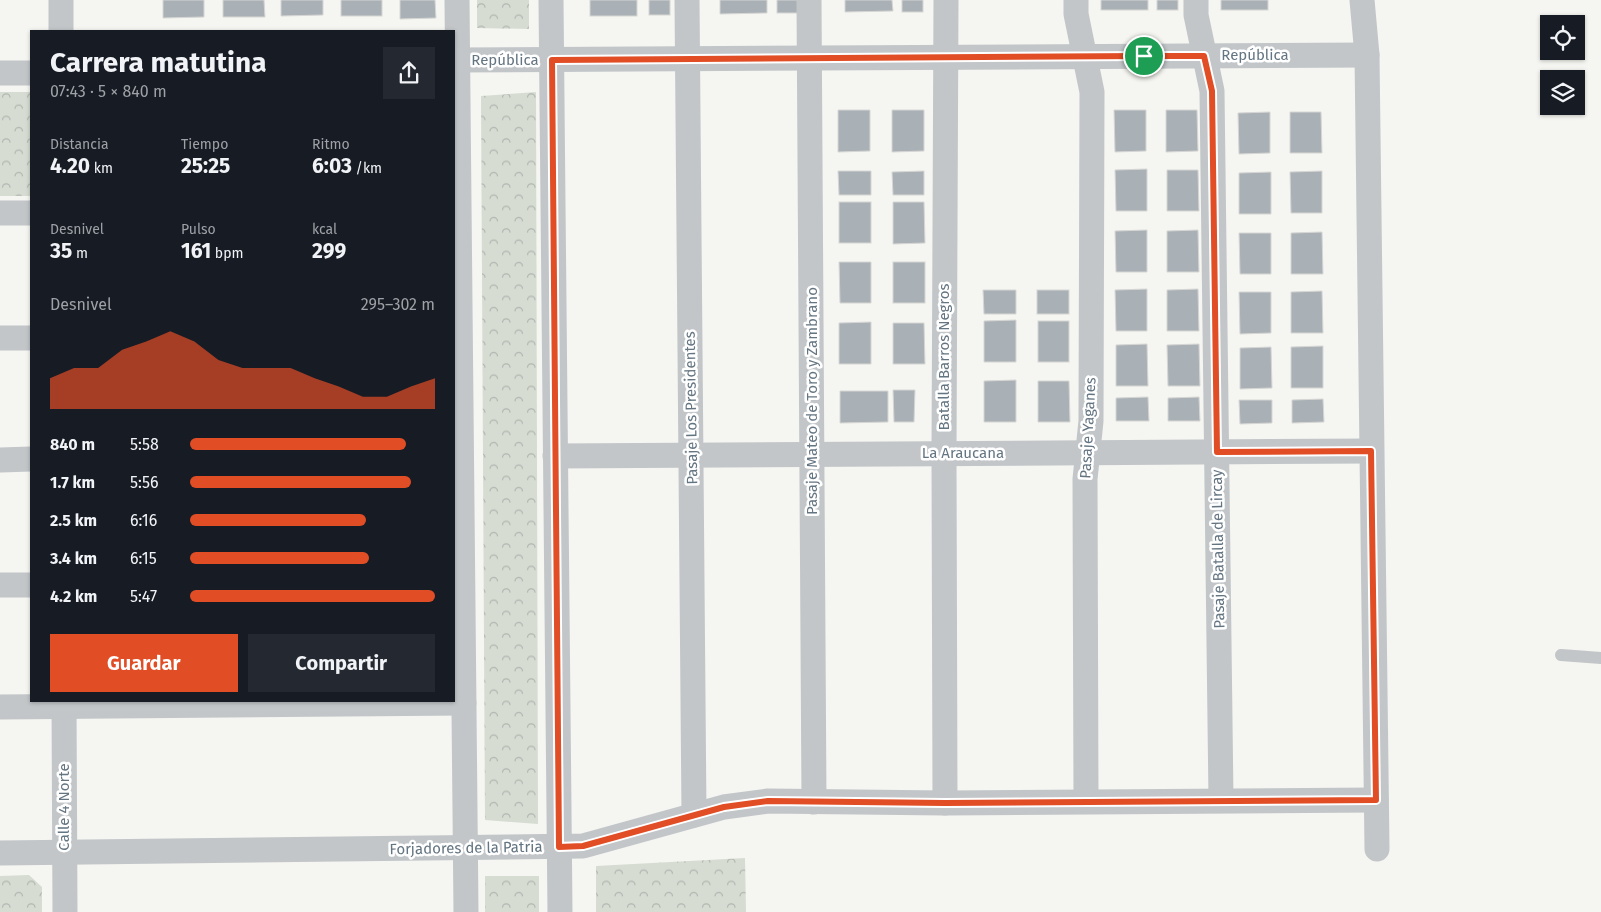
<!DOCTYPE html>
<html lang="es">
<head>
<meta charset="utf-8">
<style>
  body { margin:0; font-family:"Fira Sans",sans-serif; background:#242831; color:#f1f3f6; height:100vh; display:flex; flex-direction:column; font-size:19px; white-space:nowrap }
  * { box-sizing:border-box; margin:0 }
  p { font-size:16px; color:#9ea1a6 }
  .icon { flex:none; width:28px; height:28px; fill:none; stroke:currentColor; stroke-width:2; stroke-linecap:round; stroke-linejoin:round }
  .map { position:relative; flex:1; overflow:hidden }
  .sheet { position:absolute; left:30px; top:30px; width:425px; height:672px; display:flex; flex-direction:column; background:#171b24; border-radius:0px; box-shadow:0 1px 4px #0004 }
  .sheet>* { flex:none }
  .fabs { position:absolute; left:1540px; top:15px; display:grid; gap:10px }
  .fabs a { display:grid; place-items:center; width:45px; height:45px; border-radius:0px; background:#171b24; box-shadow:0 1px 4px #0004; font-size:25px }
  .pin { position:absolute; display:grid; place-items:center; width:42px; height:42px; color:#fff; margin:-21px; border:2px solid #fff; border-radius:50%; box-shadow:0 1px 5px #0007 }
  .round { display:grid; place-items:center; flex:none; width:52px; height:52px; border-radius:0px; background:#242831 }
  .summary { display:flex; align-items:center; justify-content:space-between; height:85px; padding:0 20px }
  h1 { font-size:28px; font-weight:700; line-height:38px }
  .metrics { display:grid; grid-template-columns:repeat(3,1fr); gap:8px; height:85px; padding:5px 20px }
  .metrics div { display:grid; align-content:center }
  .metrics b { font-size:21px; font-weight:700 }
  .metrics small { font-size:14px; font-weight:400 }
  .metrics p { font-size:14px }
  .chart { height:140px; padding:10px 20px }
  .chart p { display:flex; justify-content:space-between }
  .chart svg { width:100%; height:90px; margin-top:5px; fill:#e14d25; opacity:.7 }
  .cta { display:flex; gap:10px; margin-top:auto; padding:10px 20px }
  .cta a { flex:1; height:58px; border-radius:0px; background:#e14d25; color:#fff; font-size:20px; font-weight:700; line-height:58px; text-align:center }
  .cta a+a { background:#242831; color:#f1f3f6 }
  ul { padding:0 20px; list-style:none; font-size:16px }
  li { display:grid; grid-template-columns:80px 60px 1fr; align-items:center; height:38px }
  li i { height:12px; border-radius:6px; background:#e14d25 }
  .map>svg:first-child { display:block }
  .park { fill:url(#park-crowns) }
  .building { fill:#aab1b6; stroke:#d6d6d4 }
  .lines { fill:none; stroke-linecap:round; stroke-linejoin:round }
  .lane { stroke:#c2c6c9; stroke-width:12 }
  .street { stroke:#c2c6c9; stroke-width:25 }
  .route-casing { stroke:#fff; stroke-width:10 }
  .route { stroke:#e14d25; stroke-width:6 }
  .labels { text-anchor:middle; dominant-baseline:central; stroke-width:5; stroke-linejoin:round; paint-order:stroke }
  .street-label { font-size:15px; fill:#647582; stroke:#fff }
</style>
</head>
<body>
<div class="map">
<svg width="1601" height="912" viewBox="0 0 1601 912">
  <defs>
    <pattern id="park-crowns" width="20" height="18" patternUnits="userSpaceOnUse" patternTransform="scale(1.25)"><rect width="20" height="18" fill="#d6dcd2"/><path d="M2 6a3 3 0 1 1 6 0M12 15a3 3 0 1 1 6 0" fill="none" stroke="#b1b7b0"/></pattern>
  </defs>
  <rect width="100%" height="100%" fill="#f5f5f1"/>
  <g class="park">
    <path d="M 477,0 L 529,0 L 529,29 L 477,28 Z"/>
    <rect x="0" y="92" width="31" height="104"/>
    <path d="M 536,92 L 538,824 L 485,820 L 481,96 Z"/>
    <path d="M 745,858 L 746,912 L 596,912 L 596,866 Z"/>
    <path d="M 29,875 L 42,887 L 42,912 L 0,912 L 0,876 Z"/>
    <rect x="485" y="876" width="54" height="36"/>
  </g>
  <g class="building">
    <path d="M 163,0 L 204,0 L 204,17 L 163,18 Z"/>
    <path d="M 223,0 L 264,0 L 265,17 L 223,17 Z"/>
    <path d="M 281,0 L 323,0 L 323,15 L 281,16 Z"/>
    <rect x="341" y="0" width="41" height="16"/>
    <path d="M 400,0 L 435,0 L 436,18 L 400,19 Z"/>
    <rect x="590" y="0" width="47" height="16"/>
    <rect x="649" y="0" width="21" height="15"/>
    <path d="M 720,0 L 767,0 L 767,13 L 720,14 Z"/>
    <rect x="777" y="0" width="21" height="13"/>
    <path d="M 845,0 L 892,0 L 893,11 L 845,12 Z"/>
    <rect x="902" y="0" width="21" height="12"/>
    <rect x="1101" y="0" width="47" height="10"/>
    <rect x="1157" y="0" width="21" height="10"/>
    <rect x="1221" y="0" width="47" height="10"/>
    <path d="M 838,110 L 870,110 L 870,151 L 838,152 Z"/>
    <path d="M 892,110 L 924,110 L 924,151 L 892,152 Z"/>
    <path d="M 1114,110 L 1146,110 L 1146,151 L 1115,152 Z"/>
    <path d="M 1166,110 L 1197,110 L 1198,151 L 1166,152 Z"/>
    <path d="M 1270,112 L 1270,153 L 1239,154 L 1238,113 Z"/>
    <path d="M 1290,112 L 1321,112 L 1322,153 L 1290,153 Z"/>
    <path d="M 1147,169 L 1147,211 L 1116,211 L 1115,170 Z"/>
    <path d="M 1167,170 L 1198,170 L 1199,211 L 1167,211 Z"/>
    <path d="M 838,171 L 871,171 L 871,195 L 839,195 Z"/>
    <path d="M 924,171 L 924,195 L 893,195 L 892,172 Z"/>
    <path d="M 1322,171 L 1322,213 L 1291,213 L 1290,172 Z"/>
    <path d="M 1271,172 L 1271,214 L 1239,214 L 1239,173 Z"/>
    <rect x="839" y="202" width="32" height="41"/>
    <path d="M 893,202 L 924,202 L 925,243 L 893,244 Z"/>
    <path d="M 1147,230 L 1147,272 L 1116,272 L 1115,231 Z"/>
    <path d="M 1198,230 L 1199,272 L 1167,272 L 1167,231 Z"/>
    <path d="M 1322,232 L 1323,274 L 1291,274 L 1291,233 Z"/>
    <path d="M 1239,233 L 1271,233 L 1271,274 L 1240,274 Z"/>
    <path d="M 839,262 L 871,262 L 871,303 L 840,303 Z"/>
    <rect x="893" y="262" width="32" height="41"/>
    <path d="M 1147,289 L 1147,331 L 1116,331 L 1115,290 Z"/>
    <path d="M 1198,289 L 1199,331 L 1167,331 L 1167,290 Z"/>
    <path d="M 983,290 L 1016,290 L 1016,314 L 984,314 Z"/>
    <rect x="1037" y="290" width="32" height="24"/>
    <path d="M 1322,291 L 1323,333 L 1291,333 L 1291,292 Z"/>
    <path d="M 1239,292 L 1271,292 L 1271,333 L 1240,334 Z"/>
    <path d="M 1016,320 L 1016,362 L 984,362 L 984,321 Z"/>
    <rect x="1038" y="321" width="31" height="41"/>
    <path d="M 871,322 L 871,364 L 839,364 L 839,323 Z"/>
    <path d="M 893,323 L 924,323 L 925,364 L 893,364 Z"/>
    <path d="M 1147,344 L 1148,386 L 1116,386 L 1116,345 Z"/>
    <path d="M 1199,344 L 1200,386 L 1168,386 L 1167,345 Z"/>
    <path d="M 1323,346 L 1323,388 L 1291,388 L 1291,347 Z"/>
    <path d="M 1271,347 L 1272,388 L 1240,389 L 1240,348 Z"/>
    <path d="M 1016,380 L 1016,422 L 984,422 L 984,381 Z"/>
    <path d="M 1038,381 L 1069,381 L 1070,422 L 1038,422 Z"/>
    <path d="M 893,390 L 915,390 L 914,422 L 894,422 Z"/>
    <path d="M 840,391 L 888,391 L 888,422 L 840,423 Z"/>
    <path d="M 1148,397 L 1149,421 L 1116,421 L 1116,398 Z"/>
    <path d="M 1199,397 L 1200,421 L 1168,421 L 1168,398 Z"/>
    <path d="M 1323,399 L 1324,422 L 1292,423 L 1292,400 Z"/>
    <path d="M 1239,400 L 1272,400 L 1272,423 L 1240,424 Z"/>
  </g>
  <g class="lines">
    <path class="lane" d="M 1561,655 L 1601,658"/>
    <g class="street">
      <path d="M 61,0 L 61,31"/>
      <path d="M 457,0 L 466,912"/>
      <path d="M 551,0 L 560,912"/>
      <path d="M 687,0 L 694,815"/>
      <path d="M 809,0 L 814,802"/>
      <path d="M 1076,0 L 1076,14 L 1092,92 L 1091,421 L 1085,479 L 1086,801"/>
      <path d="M 1196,0 L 1196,15 L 1212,91 L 1221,800"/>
      <path d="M 1362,0 L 1367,55 L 1377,849"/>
      <path d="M 454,60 L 1367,55"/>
      <path d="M 0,73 L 31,73"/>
      <path d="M 0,213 L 31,213"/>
      <path d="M 0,338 L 31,338"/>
      <path d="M 555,456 L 1371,451"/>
      <path d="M 0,460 L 31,459"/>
      <path d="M 0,585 L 31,585"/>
      <path d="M 64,701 L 65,912"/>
      <path d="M 0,707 L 464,703"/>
      <path d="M 945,803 L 944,454 L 946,0"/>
      <path d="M 0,853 L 583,846 L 724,807 L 768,801 L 945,803 L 1376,800"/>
    </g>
  </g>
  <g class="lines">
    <g class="route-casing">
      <path id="route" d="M 1144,56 L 1204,56 L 1212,91 L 1217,452 L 1371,451 L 1376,800 L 945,803 L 768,801 L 724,807 L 583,846 L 559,847 L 552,60 Z"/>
    </g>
    <use href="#route" class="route"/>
  </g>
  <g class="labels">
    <g class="street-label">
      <text x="1255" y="55">República</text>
      <text x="505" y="60">República</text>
      <text transform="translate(944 357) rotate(-90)">Batalla Barros Negros</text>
      <text transform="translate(812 401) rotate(-90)">Pasaje Mateo de Toro y Zambrano</text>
      <text transform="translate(691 408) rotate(-91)">Pasaje Los Presidentes</text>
      <text transform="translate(1088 428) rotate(-87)">Pasaje Yaganes</text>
      <text x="963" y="453">La Araucana</text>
      <text transform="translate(1218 549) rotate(-91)">Pasaje Batalla de Lircay</text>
      <text transform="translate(64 807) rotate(-90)">Calle 4 Norte</text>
      <text transform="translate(466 848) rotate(-1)">Forjadores de la Patria</text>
    </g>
  </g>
</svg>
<div class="fabs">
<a><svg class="icon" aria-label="locate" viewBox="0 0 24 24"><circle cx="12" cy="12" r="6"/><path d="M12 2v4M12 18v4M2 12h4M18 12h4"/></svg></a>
<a><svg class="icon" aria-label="layers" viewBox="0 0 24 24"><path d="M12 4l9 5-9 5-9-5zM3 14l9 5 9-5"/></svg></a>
</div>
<div class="pin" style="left:1144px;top:56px;background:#1e9e55"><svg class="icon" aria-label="arrive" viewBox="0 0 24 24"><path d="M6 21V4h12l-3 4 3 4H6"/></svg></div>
<section class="sheet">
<div class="summary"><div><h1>Carrera matutina</h1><p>07:43 · 5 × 840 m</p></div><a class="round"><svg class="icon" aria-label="share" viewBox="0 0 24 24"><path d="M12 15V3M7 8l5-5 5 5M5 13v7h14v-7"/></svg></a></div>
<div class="metrics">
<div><p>Distancia</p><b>4.20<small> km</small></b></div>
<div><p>Tiempo</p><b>25:25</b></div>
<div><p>Ritmo</p><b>6:03<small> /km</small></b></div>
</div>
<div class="metrics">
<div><p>Desnivel</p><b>35<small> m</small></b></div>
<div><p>Pulso</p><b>161<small> bpm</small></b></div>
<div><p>kcal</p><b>299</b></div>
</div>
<div class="chart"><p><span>Desnivel</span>295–302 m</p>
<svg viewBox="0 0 160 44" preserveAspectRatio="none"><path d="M0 44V29L10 24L20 24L30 15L40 11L50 6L60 11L70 20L80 24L90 24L100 24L110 29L120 33L130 38L140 38L150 33L160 29V44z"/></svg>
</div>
<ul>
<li><b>840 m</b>5:58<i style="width:88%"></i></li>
<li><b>1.7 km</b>5:56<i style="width:90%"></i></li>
<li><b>2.5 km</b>6:16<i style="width:72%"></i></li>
<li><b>3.4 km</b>6:15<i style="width:73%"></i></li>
<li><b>4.2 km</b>5:47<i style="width:100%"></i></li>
</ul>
<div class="cta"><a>Guardar</a><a>Compartir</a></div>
</section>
</div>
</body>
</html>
